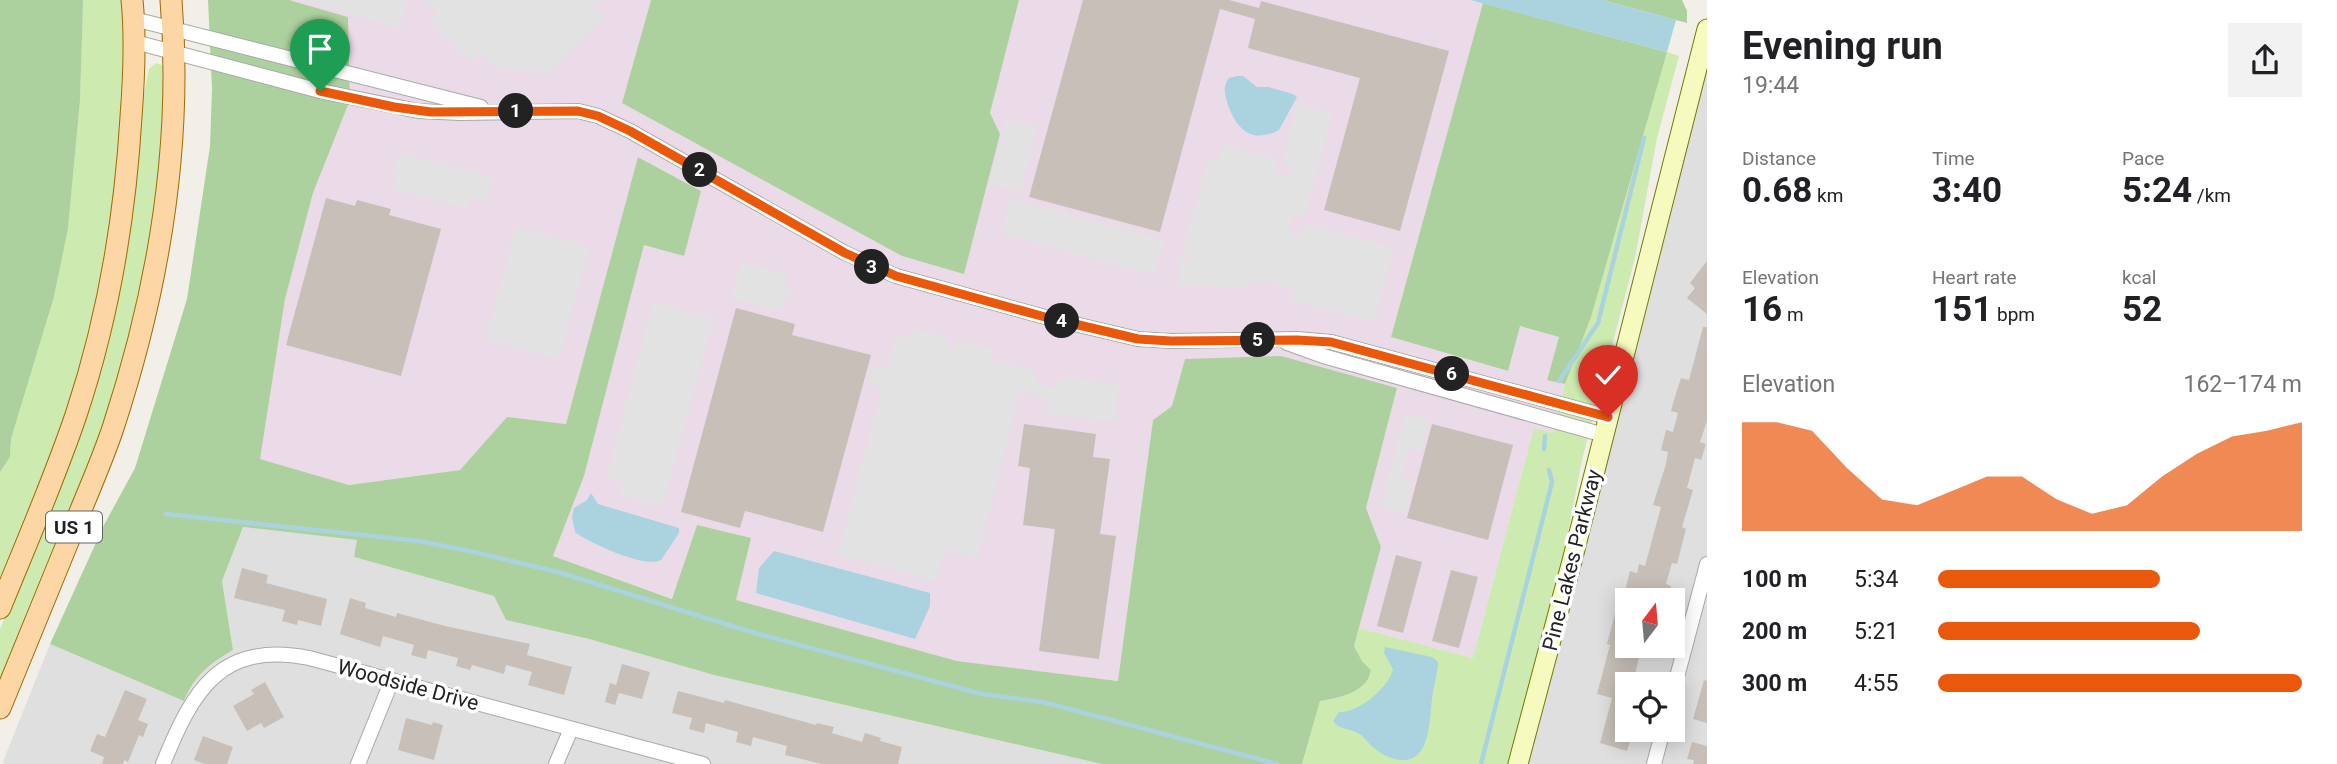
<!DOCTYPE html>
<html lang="en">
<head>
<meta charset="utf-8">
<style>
  body { margin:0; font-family:Roboto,sans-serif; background:#f2f2f2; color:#202124; height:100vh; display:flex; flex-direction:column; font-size:26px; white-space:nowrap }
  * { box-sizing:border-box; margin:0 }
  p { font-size:23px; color:#757577 }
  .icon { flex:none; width:38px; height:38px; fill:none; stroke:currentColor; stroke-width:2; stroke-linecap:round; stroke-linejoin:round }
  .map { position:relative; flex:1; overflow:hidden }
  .details { display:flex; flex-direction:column; background:#fff; width:630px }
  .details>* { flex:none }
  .needle { width:46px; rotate:16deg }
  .fabs { position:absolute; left:1615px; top:588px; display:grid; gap:14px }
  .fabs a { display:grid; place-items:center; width:70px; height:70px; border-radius:0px; background:#fff; box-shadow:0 4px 18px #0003; font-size:35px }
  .pin { position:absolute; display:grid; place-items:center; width:60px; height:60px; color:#fff; margin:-72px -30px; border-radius:50% 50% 50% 0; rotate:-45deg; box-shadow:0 0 7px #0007 }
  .pin .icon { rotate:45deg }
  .km { position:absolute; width:35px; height:35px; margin:-18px; border-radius:50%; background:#222; color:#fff; font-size:19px; line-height:35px; text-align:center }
  .round { display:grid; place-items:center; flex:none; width:74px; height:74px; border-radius:0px; background:#f2f2f2 }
  .overview { display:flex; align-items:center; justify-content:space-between; height:119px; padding:0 35px }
  h1 { font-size:38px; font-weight:700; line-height:52px }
  .figures { display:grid; grid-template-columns:repeat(3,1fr); gap:10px; height:119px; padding:7px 35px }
  .figures div { display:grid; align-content:center }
  .figures b { font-size:35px; font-weight:700 }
  .figures small { font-size:19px; font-weight:400 }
  .figures p { font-size:19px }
  .chart { height:196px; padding:14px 35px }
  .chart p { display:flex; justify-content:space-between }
  .chart svg { width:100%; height:126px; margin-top:7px; fill:#ea580c; opacity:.7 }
  ul { padding:0 35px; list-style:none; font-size:23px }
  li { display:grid; grid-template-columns:112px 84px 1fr; align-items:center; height:52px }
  li i { height:18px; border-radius:9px; background:#ea580c }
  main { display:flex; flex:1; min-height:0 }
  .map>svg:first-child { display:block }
  .residential { fill:#e0dfdf; fill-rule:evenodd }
  .industrial { fill:#ebdbe8 }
  .grass { fill:#cdebb0 }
  .forest { fill:#add19e }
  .parking { fill:#e2e2e2 }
  .water { fill:#aad3df }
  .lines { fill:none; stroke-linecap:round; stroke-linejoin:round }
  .stream { stroke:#aad3df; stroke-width:4.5 }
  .building { fill:#c7bfb8 }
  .street-casing { stroke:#a9a9a9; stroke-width:16 }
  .secondary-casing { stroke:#707d05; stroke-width:21 }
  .primary-casing { stroke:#a06b00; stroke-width:23 }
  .street { stroke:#fff; stroke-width:14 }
  .secondary { stroke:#f7fabf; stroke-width:19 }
  .primary { stroke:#fcd6a4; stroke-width:21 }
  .route-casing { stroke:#fff; stroke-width:14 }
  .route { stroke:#ea580c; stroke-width:9 }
  .labels { text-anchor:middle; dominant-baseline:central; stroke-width:7; stroke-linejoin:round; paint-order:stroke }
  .shield { fill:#fff; stroke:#646464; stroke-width:2 }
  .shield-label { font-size:19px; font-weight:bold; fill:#222 }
  .street-label { font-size:21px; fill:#222; stroke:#fff }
</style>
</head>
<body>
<main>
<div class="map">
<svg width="1707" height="764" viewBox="0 0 1707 764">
  <rect width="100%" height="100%" fill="#f2efe9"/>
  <g class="residential">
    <path d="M 1707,61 L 1707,764 L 1525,764 ZM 1628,600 L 1673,600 L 1673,646 L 1628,646 ZM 1628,684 L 1673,684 L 1673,730 L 1628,730 Z"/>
    <path d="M 243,527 L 358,540 L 354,557 L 494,596 L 506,620 L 589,639 L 714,675 L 1102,764 L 2,764 L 50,644 L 184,701 L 195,678 L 211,663 L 233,650 L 222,581 Z"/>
  </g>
  <path class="industrial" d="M 289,0 L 651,0 L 622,103 L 990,113 L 1019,0 L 1470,0 L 1483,3 L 1391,337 L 1507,371 L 1519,326 L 1559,337 L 1547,379 L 1565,384 L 1553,433 L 1534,429 L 1473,658 L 1359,628 L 1381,547 L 1366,508 L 1397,388 L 1172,406 L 1153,420 L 1119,681 L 957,661 L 735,600 L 697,525 L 673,599 L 553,556 L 584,476 L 644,244 L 701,191 L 639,157 L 566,424 L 508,417 L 460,470 L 349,485 L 259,459 L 285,299 L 313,193 L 350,100 L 348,17 Z"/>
  <g class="grass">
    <path d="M 83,0 L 123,0 C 125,119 116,240 84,354 C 62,433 30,509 0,585 L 0,472 L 10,457 L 11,439 L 54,297 L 68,229 L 80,101 Z"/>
    <path d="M 1667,52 L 1679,56 L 1657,138 L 1635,258 L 1582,460 L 1563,559 L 1508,764 L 1302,764 L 1320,701 C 1338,698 1369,693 1371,670 L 1362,661 L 1354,646 L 1359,628 L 1473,658 L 1534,428 L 1553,433 L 1565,384 Z"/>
    <path d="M 156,63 L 162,65 L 165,71 L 163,108 L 155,206 L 139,299 L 111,408 L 0,688 L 0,629 L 71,455 L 149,69 Z"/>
  </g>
  <g class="forest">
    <path d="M 0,0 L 83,0 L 83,6 L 80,101 L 68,229 L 54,297 L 11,439 L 10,457 L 0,472 Z"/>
    <path d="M 208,0 L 289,0 L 348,17 L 350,100 L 313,193 L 285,299 L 260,459 L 349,485 L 460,470 L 507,417 L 566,424 L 638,157 L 701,191 L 684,256 L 644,245 L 584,476 L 553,556 L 672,599 L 697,525 L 751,538 L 736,600 L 957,661 L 1118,681 L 1153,420 L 1172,406 L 1185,359 L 1281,356 L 1397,388 L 1366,508 L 1381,547 L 1354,646 L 1362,661 L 1371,670 C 1368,693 1338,698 1320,701 L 1302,764 L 1102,764 L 714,675 L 589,639 L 506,620 L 494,596 L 354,557 L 357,540 L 243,527 L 222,581 L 233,650 C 210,663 194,676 184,701 L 50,644 L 104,525 L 135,468 L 187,299 L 210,146 L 212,88 Z"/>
    <path d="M 651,0 L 1019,0 L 990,113 L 1000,134 L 964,274 L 902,256 L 622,103 Z"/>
    <path d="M 1602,0 L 1682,0 L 1687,11 L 1687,23 Z"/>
    <path d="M 1483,3 L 1667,52 L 1591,317 L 1565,384 L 1547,380 L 1559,337 L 1520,326 L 1508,371 L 1391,337 Z"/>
  </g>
  <g class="parking">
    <path d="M 301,0 L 407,0 L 400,28 Z"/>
    <path d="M 426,0 L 602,0 L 595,8 L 605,17 L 545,76 L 536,68 L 523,72 L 499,69 L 481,56 L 473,63 L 430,21 L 437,12 Z"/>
    <path d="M 1297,104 L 1332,113 L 1305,217 L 1293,215 L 1289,233 L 1300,237 L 1304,223 L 1394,248 L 1374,321 L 1291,301 L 1294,290 L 1274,283 L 1249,281 L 1249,288 L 1178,285 L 1180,257 L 1191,260 L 1193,255 L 1182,251 L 1208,158 L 1218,161 L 1223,145 L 1277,160 L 1274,173 L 1289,177 L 1293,165 L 1282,162 Z"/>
    <path d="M 1006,119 L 1037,127 L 1020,192 L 989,184 Z"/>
    <path d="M 399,152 L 493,178 L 487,201 L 470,197 L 466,208 L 394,189 L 397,178 L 392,176 Z"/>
    <path d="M 1011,199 L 1164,240 L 1154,275 L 1001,233 Z"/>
    <path d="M 516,227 L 589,247 L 559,359 L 485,339 Z"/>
    <path d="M 741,262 L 788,275 L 785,286 L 791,288 L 788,300 L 783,299 L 780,311 L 732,298 Z"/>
    <path d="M 653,302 L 713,319 L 663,506 L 621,495 L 623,483 L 606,478 Z"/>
    <path d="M 913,329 L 950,338 L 948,348 L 954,350 L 957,340 L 993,349 L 991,360 L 1032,370 L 1037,382 L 1046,388 L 1058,388 L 1059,377 L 1119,384 L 1115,421 L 1047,414 L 1048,402 L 1033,392 L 1020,390 L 977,558 L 944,549 L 936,581 L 838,554 L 882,388 L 868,384 L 872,366 L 887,370 L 895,335 L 911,339 Z"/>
    <path d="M 1405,414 L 1430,420 L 1422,451 L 1409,448 L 1401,479 L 1413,483 L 1405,514 L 1380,507 Z"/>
  </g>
  <g class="water">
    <path d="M 1470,0 L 1602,0 L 1676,20 L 1667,52 Z"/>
    <path d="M 1237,76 L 1243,76 L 1257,87 L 1268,87 L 1293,94 L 1297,97 L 1279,130 C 1252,144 1237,130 1228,105 C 1225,95 1222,87 1229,78 Z"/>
    <path d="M 591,493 L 598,504 L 679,528 L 679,533 L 661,560 C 646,569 589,543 575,532 L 572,517 L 574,508 L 587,500 Z"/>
    <path d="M 774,551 L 930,593 L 930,606 L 915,639 L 756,593 L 759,568 Z"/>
    <path d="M 1385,647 L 1432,657 L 1438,662 C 1438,674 1433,687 1432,699 C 1429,720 1431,764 1399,760 C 1382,756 1376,751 1364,738 C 1355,727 1340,732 1333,721 L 1339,712 C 1359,713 1389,687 1393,669 L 1384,653 Z"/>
  </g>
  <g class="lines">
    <g class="stream">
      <path d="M 1559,381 L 1598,323 L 1644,138"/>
      <path d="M 1544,449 L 1545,436"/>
      <path d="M 166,514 L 419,541 L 474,552 L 558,572 L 751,632 L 982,694 L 1043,702 L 1277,764"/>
      <path d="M 1481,764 L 1552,482 L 1549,470"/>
    </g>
  </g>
  <g class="building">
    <path d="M 1083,0 L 1229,0 L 1259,8 L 1261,1 L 1449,51 L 1400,231 L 1324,210 L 1360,78 L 1248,48 L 1255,19 L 1220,9 L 1160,232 L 1029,197 Z"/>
    <path d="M 326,198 L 355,206 L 357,200 L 391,209 L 389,215 L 441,229 L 401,376 L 286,345 Z"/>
    <path d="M 1707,261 L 1707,314 L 1687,298 L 1695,288 L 1690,283 Z"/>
    <path d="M 736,308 L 795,324 L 792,335 L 871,355 L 823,532 L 745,511 L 740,528 L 681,512 Z"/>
    <path d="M 1703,327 L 1707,327 L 1707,421 L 1700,442 L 1706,444 L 1701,460 L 1695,458 L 1687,488 L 1693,490 L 1682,527 L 1686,529 L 1677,564 L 1672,563 L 1666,584 L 1671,586 L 1667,600 L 1629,600 L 1631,593 L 1625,591 L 1630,571 L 1637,573 L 1639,564 L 1645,566 L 1661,507 L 1653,505 L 1666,464 L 1668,452 L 1661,450 L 1666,430 L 1673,432 L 1678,413 L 1671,411 L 1674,400 L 1681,378 L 1689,380 Z"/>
    <path d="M 1024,424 L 1096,434 L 1093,457 L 1110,459 L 1100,534 L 1116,536 L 1099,659 L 1039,651 L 1055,529 L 1023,525 L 1030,468 L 1018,466 Z"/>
    <path d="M 1432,424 L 1513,445 L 1488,540 L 1407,518 Z"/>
    <path d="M 1396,555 L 1422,562 L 1403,633 L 1377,626 Z"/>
    <path d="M 242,568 L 268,575 L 266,583 L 327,599 L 321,626 L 298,620 L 297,625 L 282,621 L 285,610 L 234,598 Z"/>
    <path d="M 1451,570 L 1478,577 L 1459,648 L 1432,641 Z"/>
    <path d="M 350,598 L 366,603 L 365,608 L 396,617 L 397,613 L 445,626 L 530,644 L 527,655 L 572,667 L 564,695 L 528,685 L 532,672 L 506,665 L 504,674 L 472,665 L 470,670 L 456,666 L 458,658 L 428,650 L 426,659 L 411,655 L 414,645 L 383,636 L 380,647 L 340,634 Z"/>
    <path d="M 1616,610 L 1628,613 L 1628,646 L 1642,646 L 1635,674 L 1658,681 L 1658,684 L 1628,684 L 1628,730 L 1633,730 L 1627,751 L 1600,743 L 1612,698 L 1597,694 L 1610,645 L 1607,644 Z"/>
    <path d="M 622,664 L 650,672 L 642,699 L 619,693 L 615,705 L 605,702 L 610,683 L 616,685 Z"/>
    <path d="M 1704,680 L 1707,681 L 1707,723 L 1693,719 Z"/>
    <path d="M 265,682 L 284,717 L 264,728 L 261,723 L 247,731 L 233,706 L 254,694 L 251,690 Z"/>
    <path d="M 125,690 L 147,699 L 138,720 L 148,724 L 143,737 L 139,735 L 128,762 L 124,760 L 123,764 L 102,764 L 104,757 L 90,751 L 97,734 L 105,737 Z"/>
    <path d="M 678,691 L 724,703 L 725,700 L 816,725 L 817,723 L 834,727 L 832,733 L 862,742 L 865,733 L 881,738 L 880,741 L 902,747 L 898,764 L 822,764 L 785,755 L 787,746 L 753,737 L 751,746 L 736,742 L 738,732 L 706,723 L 704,733 L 689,729 L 692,718 L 672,713 Z"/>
    <path d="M 406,718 L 432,725 L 433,722 L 443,725 L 434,760 L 398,750 Z"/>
    <path d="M 203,736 L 233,747 L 227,764 L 205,764 L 194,760 Z"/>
    <path d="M 1692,742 L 1707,746 L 1707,764 L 1693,764 L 1694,760 L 1687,759 Z"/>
  </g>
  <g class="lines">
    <g class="street-casing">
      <g id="street">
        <path d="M 134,19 L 481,107"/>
        <path d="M 135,42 L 320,91 L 418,111 L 460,113 L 578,111 L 598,116 L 630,131 L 845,253 L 896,276 L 1045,317 L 1138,339 L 1171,341 L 1297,339 L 1331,342 L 1608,417"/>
        <path d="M 1287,343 L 1323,356 L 1604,435"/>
        <path d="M 1673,692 L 1707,564"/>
        <path d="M 163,764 C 192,692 220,640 309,658 L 703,764"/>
        <path d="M 358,764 L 392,680"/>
        <path d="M 556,764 L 571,729"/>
        <path d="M 1654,764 L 1663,730"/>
      </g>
    </g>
    <g class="secondary-casing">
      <path id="secondary" d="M 1518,764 L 1572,561 L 1707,29"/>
    </g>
    <g class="primary-casing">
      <g id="primary">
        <path d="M 0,608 C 26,544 54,480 76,415 C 108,319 125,218 131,117 C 134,78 136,39 132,0"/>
        <path d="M 0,708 C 25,648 49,587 74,527 C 87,494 102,461 113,428 C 158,291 183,145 171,0"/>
      </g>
    </g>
    <use href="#street" class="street"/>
    <use href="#secondary" class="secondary"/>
    <use href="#primary" class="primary"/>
  </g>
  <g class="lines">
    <g class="route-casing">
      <path id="route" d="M 320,91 L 394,107 L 431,112 L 578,111 L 598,116 L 630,131 L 845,253 L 896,276 L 1045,317 L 1138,339 L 1171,341 L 1297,340 L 1331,342 L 1608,417"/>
    </g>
    <use href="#route" class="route"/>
  </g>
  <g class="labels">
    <rect class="shield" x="46" y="511.5" width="56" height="31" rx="5"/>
    <g class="shield-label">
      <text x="74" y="527">US 1</text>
    </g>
    <g class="street-label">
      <text transform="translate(1572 560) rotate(-76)">Pine Lakes Parkway</text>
      <text transform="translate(408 685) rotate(15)">Woodside Drive</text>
    </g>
  </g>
</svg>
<div class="fabs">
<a><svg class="needle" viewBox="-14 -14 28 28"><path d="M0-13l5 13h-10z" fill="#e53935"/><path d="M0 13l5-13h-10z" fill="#757577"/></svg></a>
<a><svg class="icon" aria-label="locate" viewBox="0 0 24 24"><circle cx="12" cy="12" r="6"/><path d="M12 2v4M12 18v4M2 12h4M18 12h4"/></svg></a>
</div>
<div class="pin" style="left:320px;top:91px;background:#1e9e55"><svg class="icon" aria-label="arrive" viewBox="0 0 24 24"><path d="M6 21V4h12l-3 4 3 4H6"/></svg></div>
<div class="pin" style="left:1608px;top:417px;background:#d93025"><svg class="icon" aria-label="check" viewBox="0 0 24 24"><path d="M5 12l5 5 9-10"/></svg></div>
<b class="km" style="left:516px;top:111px">1</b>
<b class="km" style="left:700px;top:170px">2</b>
<b class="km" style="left:872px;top:267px">3</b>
<b class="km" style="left:1062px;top:321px">4</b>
<b class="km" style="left:1258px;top:340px">5</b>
<b class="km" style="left:1452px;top:374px">6</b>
</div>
<section class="details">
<div class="overview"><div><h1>Evening run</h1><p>19:44</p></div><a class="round"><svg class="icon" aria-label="share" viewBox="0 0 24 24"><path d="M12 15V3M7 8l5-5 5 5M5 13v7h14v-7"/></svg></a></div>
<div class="figures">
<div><p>Distance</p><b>0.68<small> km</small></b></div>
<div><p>Time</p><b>3:40</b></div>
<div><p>Pace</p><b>5:24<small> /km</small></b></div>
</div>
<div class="figures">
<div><p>Elevation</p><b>16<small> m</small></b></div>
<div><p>Heart rate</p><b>151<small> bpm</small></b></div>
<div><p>kcal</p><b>52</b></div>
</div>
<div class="chart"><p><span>Elevation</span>162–174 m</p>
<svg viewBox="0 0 160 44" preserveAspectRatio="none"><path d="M0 44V6L10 6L20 9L30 22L40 33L50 35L60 30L70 25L80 25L90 33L100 38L110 35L120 25L130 17L140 11L150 9L160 6V44z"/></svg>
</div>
<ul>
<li><b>100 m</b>5:34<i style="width:61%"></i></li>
<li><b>200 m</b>5:21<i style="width:72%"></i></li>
<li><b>300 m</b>4:55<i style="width:100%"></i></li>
</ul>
</section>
</main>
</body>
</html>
